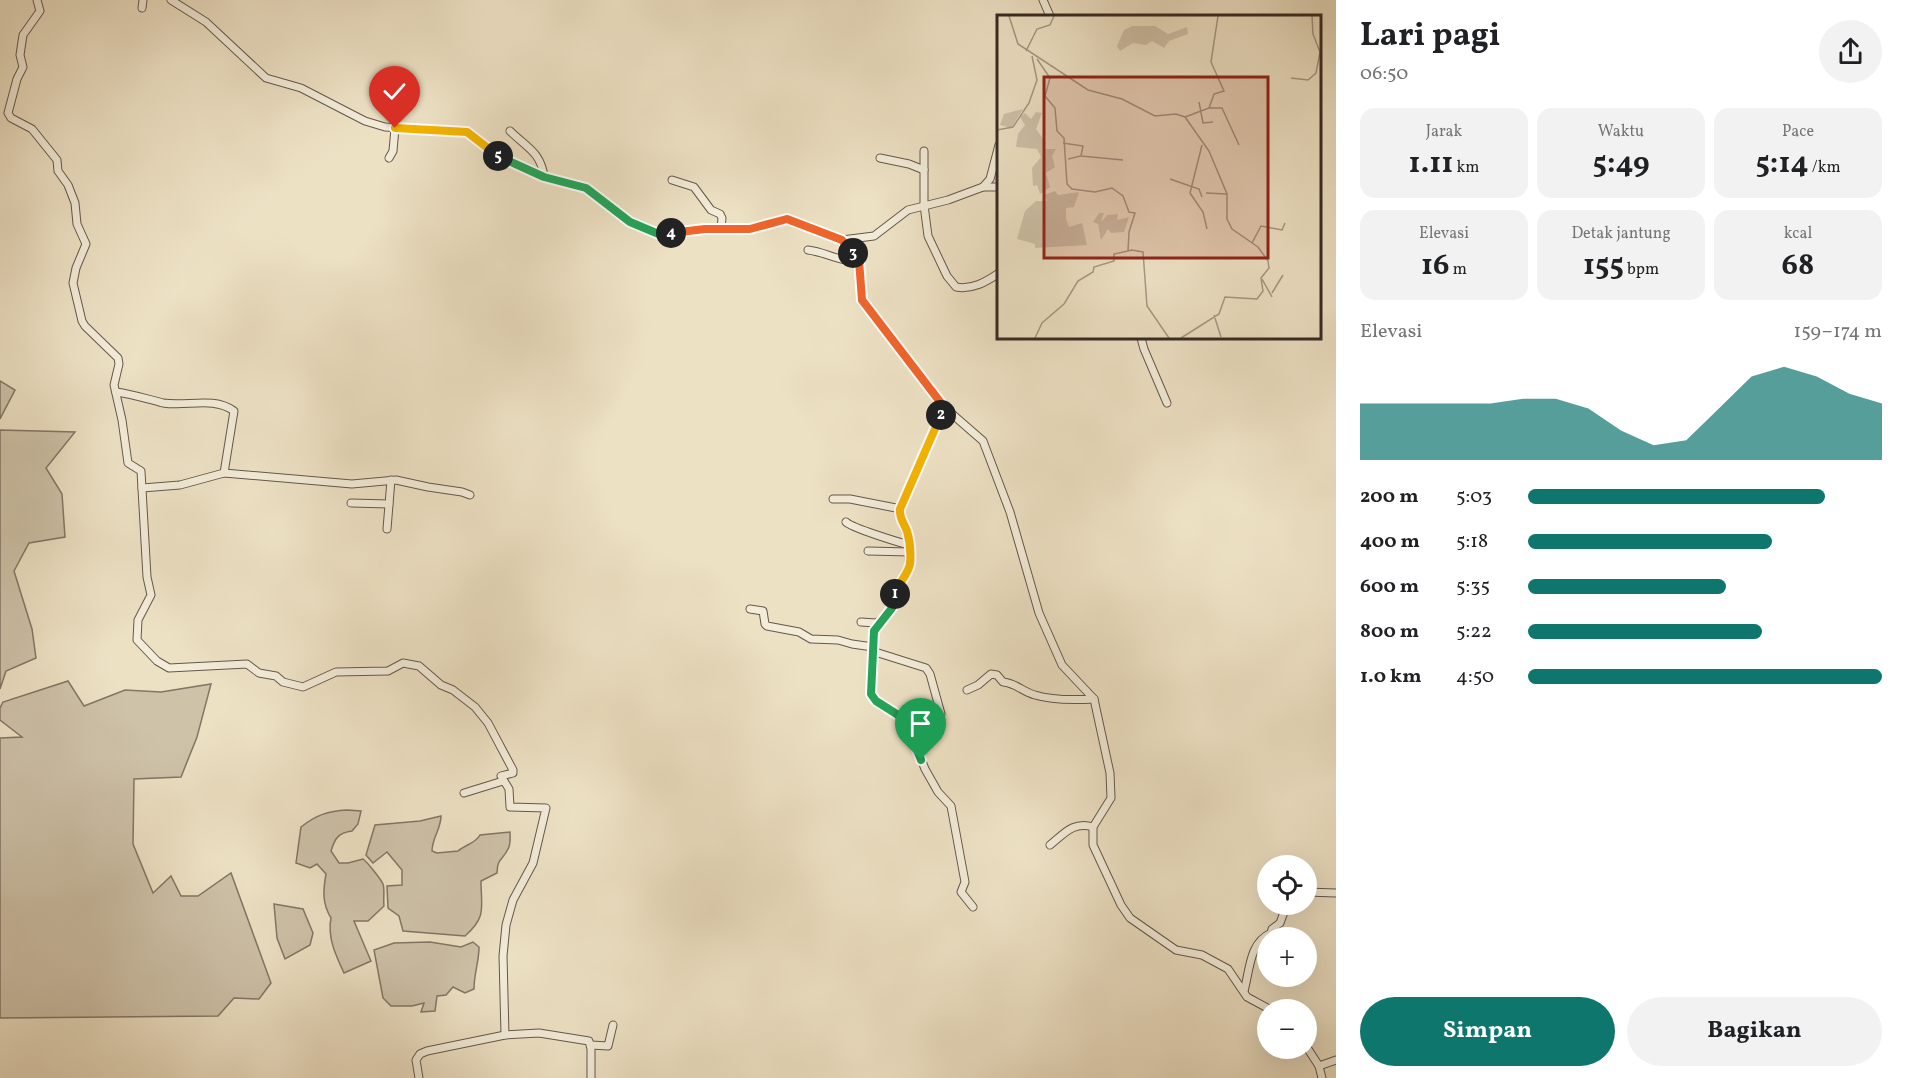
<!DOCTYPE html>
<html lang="id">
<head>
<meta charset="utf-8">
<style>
  body { margin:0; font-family:Vollkorn,serif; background:#f2f2f2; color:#202124; height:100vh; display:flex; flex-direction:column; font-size:22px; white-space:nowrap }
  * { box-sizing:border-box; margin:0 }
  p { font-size:20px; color:#757577 }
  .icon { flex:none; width:33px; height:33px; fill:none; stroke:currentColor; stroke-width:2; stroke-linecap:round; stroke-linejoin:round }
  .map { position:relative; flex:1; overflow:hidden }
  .side { display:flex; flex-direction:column; background:#fff; width:570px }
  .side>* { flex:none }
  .buttons { position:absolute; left:1257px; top:855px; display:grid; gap:12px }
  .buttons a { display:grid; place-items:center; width:60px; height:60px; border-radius:50%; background:#fff; box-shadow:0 6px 24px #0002; font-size:30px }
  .pin { position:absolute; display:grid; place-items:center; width:51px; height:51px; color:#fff; margin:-62px -26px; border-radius:50% 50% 50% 0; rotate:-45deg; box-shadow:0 0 6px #0007 }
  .pin .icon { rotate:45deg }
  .km { position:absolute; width:30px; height:30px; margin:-15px; border-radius:50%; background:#222; color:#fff; font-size:16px; line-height:30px; text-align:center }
  .round { display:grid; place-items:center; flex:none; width:63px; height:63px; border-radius:32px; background:#f2f2f2 }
  .summary { display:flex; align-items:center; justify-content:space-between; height:102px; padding:0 24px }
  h1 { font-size:33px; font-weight:700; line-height:45px }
  .stats { display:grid; grid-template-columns:repeat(3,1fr); gap:9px; height:102px; padding:6px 24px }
  .stats div { display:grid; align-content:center; border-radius:15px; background:#f2f2f2; text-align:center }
  .stats b { font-size:30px; font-weight:700 }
  .stats small { font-size:16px; font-weight:400 }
  .stats p { font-size:16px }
  .chart { height:168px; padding:12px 24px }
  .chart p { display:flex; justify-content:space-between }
  .chart svg { width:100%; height:108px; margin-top:6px; fill:#0f766e; opacity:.7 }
  .action { display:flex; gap:12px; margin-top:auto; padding:12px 24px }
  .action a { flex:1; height:69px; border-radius:36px; background:#0f766e; color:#fff; font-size:24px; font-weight:700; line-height:69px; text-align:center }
  .action a+a { background:#f2f2f2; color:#202124 }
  ul { padding:0 24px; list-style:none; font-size:20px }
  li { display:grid; grid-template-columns:96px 72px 1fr; align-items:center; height:45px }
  li i { height:15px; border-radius:8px; background:#0f766e }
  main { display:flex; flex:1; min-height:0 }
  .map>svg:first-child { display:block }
  .green { fill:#cec2a9; stroke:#827666; stroke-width:1.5 }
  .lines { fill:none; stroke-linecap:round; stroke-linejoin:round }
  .minor-casing { stroke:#64584c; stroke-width:9 }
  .minor { stroke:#f3ecd9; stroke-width:7 }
  .split-1-casing { stroke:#fff; stroke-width:12 }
  .split-2-casing { stroke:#fff; stroke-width:12 }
  .split-3-casing { stroke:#fff; stroke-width:12 }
  .split-4-casing { stroke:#fff; stroke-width:12 }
  .split-5-casing { stroke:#fff; stroke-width:12 }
  .split-6-casing { stroke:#fff; stroke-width:12 }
  .split-1 { stroke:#22a559; stroke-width:8 }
  .split-2 { stroke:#f5b400; stroke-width:8 }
  .split-3 { stroke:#f0652b; stroke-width:8 }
  .split-4 { stroke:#f0652b; stroke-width:8 }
  .split-5 { stroke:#22a559; stroke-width:8 }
  .split-6 { stroke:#f5b400; stroke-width:8 }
  .inset-road { fill:none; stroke:#a49884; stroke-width:1.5 }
  .view { fill:#8f2418; fill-opacity:0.15; stroke:#8f2418; stroke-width:3 }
  .inset-edge { fill:none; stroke:#362a24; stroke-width:3 }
</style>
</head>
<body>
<main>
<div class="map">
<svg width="1336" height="1078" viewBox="0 0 1336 1078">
  <rect width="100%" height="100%" fill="#ede1c4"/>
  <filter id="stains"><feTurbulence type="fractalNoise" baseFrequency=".00333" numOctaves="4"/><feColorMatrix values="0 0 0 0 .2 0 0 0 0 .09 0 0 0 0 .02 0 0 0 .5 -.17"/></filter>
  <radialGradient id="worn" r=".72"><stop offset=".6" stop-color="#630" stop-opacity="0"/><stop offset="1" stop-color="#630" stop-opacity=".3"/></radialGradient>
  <g class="green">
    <path d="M 0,381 L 15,390 L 0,419 Z"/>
    <path d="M 0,430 L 75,432 L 46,468 L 62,494 L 65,537 L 29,543 L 14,571 L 32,629 L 36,658 L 6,671 L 0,689 Z"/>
    <path d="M 68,681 L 84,706 L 125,690 L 161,692 L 211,684 L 197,737 L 181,777 L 134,779 L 133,844 L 153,893 L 171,876 L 181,896 L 198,896 L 231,873 L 271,983 L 259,999 L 234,998 L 218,1016 L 0,1018 L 0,738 L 22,737 L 0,720 L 0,708 L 3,702 Z"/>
    <path d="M 347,810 L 361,811 L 358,824 L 352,831 C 338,833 335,838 331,851 L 339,863 L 348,863 L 363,859 C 368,863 380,878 383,884 C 385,890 383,899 384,906 L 368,921 L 354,921 L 371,961 L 344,973 C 336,956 327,937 331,918 C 322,903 323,891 326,874 L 317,864 L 310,868 L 296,863 L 301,827 C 316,815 328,811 347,810 Z"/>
    <path d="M 441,816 C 441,829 432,838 432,851 L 437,853 L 458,851 C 465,845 476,843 480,835 L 510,832 C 510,838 511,844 508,849 C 503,860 497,858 497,873 L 481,881 C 481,908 487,917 465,936 L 403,931 L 399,916 L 388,908 L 387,886 L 402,885 L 402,870 L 387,852 L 373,863 L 366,855 L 375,825 L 420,821 Z"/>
    <path d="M 274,904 L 303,909 L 313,933 L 310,945 L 285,959 L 277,938 Z"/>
    <path d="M 430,942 L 461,947 L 473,942 L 479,947 C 479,962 474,973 474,989 L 465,993 L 453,987 L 446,995 L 437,996 L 435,1011 L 421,1012 L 424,1003 L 412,1006 L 391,1006 L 383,998 L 374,950 L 394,943 Z"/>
  </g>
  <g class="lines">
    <g class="minor-casing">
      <g id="minor">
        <path d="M 37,0 L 40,11 L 23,35 L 20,55 L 23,67 L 17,79 L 8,113 L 11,118 L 32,129 L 57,160 L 58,171 L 68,185 L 75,203 L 77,224 L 86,244 L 76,268 L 73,283 L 82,321 L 85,326 L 118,358 L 119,364 L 114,385 L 122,420 L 128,463 L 141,471 L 147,577 L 151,595 L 138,620 L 137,640 L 157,661 L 169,668 L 247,664 L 259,673 L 276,676 L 283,682 L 303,687 L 336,672 L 388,671 L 403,663 L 419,666 L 441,685 L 453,690 L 475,707 L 488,723 L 513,770 L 513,773 L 501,776 L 509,789 L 510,807 L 546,808 L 533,863 L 513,900 L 506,925 L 503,956 L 505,1035"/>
        <path d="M 171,0 L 206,22 L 266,78 L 301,88 L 365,121 L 385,127 L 467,132 L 493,153 L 544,177 L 586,188 L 630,222 L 661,235 L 705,229 L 750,229 L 787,219 L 842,240 L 859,260 L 862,300 L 944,407 L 983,441 L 1010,512 L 1039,613 L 1062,665 L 1094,699 L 1110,773 L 1111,798 L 1093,827 L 1093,845 L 1121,905 L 1130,918 L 1176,950 L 1202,955 L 1228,969 L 1247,997 L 1271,1010"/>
        <path d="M 1043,0 L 1050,16"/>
        <path d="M 142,8 L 143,0"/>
        <path d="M 510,131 C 526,147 541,152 544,177"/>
        <path d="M 924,151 L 924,205 L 928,236 L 947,276 L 956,287 C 972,290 986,282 999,273"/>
        <path d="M 389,158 L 393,151 L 395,128"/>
        <path d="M 880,158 L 909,164 L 924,170"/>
        <path d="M 672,180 L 694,187 L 711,210 L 720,214 L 722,218 L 721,229"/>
        <path d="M 983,187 L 999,187"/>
        <path d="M 842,240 L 874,236 L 908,210 L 948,200 L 983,187 L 990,179 L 999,145"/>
        <path d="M 808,250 C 826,252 841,263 859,260"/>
        <path d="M 1141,338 L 1144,349 L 1167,403"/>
        <path d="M 116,392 C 132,394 147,399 163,403 C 187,407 213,396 234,411 L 224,473 L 180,485 L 142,488"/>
        <path d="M 944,407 L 901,509 L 901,518 L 909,541 L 909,566 L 897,588 L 892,608 L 874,631 L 871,691 L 872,697 L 876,701 L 906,720 L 925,769 L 938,792 L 951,806 L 965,882 L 961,892 L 973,907"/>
        <path d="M 224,473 L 352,484 L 396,480 L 428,487 L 462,492 L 470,495"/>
        <path d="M 833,499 L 850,499 L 901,509"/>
        <path d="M 351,503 L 389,504"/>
        <path d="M 846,522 C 852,528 898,542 909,545"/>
        <path d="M 387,529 L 391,480"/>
        <path d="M 868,551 L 910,552"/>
        <path d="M 750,609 L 763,611 L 765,624 L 767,626 L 799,632 L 811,639 L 838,640 L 852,644 L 873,647"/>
        <path d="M 861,622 L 876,623 L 880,621"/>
        <path d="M 872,651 L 926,668 L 930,674 L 941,714"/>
        <path d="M 967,690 L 978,685 L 991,674 L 997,675 L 1003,682 C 1016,683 1023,692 1035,695 C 1051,700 1077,700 1094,699"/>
        <path d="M 464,793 L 503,781"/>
        <path d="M 1050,845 C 1064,834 1073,821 1093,827"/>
        <path d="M 1306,892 L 1336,893"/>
        <path d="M 1244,991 C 1250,970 1249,943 1271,933 L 1272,929 L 1280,923 L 1287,904"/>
        <path d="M 591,1045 L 608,1046 L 613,1025"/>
        <path d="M 1306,1046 L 1319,1066 L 1322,1078"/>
        <path d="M 1319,1066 L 1336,1060"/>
        <path d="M 419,1078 L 416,1060 L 420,1054 L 427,1051 L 505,1035 L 539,1033 L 589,1041 L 591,1049 L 591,1078"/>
      </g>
    </g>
    <use href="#minor" class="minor"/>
  </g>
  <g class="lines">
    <g class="split-1-casing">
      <path id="split-1" d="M 895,594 L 892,608 L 874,631 L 871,694 L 876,701 L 906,720 L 921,760"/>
    </g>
    <g class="split-2-casing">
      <path id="split-2" d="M 895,594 C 898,583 908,575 910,564 C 911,554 910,541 907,531 C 904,523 899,518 900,509 L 941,415"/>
    </g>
    <g class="split-3-casing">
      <path id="split-3" d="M 853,253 L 859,260 L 862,300 L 944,407 L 941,415"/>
    </g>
    <g class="split-4-casing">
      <path id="split-4" d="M 671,233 L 705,229 L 750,229 L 787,219 L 842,240 L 853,253"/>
    </g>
    <g class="split-5-casing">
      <path id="split-5" d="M 498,156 L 544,177 L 586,188 L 630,222 L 661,235 L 671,233"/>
    </g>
    <g class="split-6-casing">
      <path id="split-6" d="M 395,128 L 467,132 L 498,156"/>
    </g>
    <use href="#split-1" class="split-1"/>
    <use href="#split-2" class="split-2"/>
    <use href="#split-3" class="split-3"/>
    <use href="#split-4" class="split-4"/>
    <use href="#split-5" class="split-5"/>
    <use href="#split-6" class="split-6"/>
  </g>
  <g transform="translate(997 15)">
    <rect width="324" height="324" fill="#ede1c4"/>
    <path d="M 135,11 L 158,11 L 171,19 L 190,12 L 191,19 L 172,26 L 167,33 L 155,26 L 149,30 L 136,28 L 123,36 L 120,31 L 127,15 ZM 26,94 L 14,113 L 3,110 L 7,99 ZM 39,97 L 45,98 L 39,114 L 49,128 L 46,134 L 59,134 L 55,141 L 58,152 L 49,158 L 53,172 L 43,179 L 40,170 L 36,171 L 35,153 L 44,142 L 40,134 L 19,132 L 21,119 L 28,110 L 23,102 L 28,98 L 34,104 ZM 58,176 L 61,180 L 82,177 L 77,192 L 69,193 L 69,204 L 72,212 L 85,208 L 90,230 L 38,233 L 38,229 L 20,224 L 28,196 L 39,186 L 50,186 L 47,180 ZM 102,198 L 107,198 L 104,207 L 110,200 L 121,199 L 120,205 L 132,202 L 127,217 L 114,218 L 111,214 L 104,225 L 101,209 L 96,207 Z" fill="#cec2a9"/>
    <path class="inset-road" d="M 12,1 L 21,29 L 91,75 L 125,84 L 158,101 L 179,99 L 188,102 L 212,136 L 230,179 L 230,204 L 235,214 L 261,232 L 271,246 L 272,253 L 264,263 L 266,276 L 260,284 L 228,282 L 222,299 L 184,323M 29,36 L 40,14 L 53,10 L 57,1M 40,44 L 53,63 L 48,81 L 58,93 L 60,116 L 67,123 L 70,169 L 75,174 L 98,177 L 115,173 L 126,181 L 132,197 L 138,198 L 132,217 L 131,236M 294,63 L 311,65 L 319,58 L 323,37 L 316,19 L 315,1M 202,87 L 206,108 L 216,107M 212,93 L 225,93 L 242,130M 188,102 L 212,93 L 217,79 L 227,76 L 214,47 L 221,1M 0,115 L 16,112 L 32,88 L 40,65 L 35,41M 66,128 L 86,131 L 84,141 L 71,144M 205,130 L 193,178 L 206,197 L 210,214M 84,141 L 126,145M 173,164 L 193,171M 193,171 L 202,174 L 205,182M 209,178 L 230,179M 255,228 L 264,211 L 285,215 L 288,208M 265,264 L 275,282M 275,278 L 286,260M 217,300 L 224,322M 38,323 L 45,308 L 67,289 L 81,266 L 96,257 L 97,252 L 117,246 L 117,239 L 135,235 L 146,237 L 150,291 L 172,323"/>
    <path class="view" d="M 47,62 L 271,62 L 271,243 L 47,243 Z"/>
    <rect width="324" height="324" class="inset-edge"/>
  </g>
  <rect width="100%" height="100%" filter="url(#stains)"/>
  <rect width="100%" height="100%" fill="url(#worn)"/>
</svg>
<div class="buttons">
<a><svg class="icon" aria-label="locate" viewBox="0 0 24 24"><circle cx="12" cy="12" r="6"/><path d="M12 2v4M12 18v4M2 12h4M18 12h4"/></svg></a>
<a>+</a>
<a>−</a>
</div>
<div class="pin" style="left:921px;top:760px;background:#1e9e55"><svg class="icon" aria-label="arrive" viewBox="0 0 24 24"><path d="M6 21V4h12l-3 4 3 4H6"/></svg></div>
<div class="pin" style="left:395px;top:128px;background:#d93025"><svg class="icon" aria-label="check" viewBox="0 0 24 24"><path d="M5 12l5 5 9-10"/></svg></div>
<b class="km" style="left:895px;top:594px">1</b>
<b class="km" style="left:941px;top:415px">2</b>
<b class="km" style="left:853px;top:253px">3</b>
<b class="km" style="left:671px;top:233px">4</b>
<b class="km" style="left:498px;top:156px">5</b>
</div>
<section class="side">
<div class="summary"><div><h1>Lari pagi</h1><p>06:50</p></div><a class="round"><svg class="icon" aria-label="share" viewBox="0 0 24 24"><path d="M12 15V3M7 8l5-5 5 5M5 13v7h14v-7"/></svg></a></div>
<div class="stats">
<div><p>Jarak</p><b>1.11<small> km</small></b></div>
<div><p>Waktu</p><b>5:49</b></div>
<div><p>Pace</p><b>5:14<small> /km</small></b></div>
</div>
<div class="stats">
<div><p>Elevasi</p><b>16<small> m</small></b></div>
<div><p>Detak jantung</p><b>155<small> bpm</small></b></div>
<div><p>kcal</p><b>68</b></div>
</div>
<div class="chart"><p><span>Elevasi</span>159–174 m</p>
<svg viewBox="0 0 160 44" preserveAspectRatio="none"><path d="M0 44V21L10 21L20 21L30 21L40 21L50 19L60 19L70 23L80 32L90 38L100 36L110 23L120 10L130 6L140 10L150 17L160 21V44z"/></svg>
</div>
<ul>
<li><b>200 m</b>5:03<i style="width:84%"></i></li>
<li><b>400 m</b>5:18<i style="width:69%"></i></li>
<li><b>600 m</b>5:35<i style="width:56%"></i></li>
<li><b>800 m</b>5:22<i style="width:66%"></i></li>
<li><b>1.0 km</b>4:50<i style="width:100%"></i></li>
</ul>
<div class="action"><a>Simpan</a><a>Bagikan</a></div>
</section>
</main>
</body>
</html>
